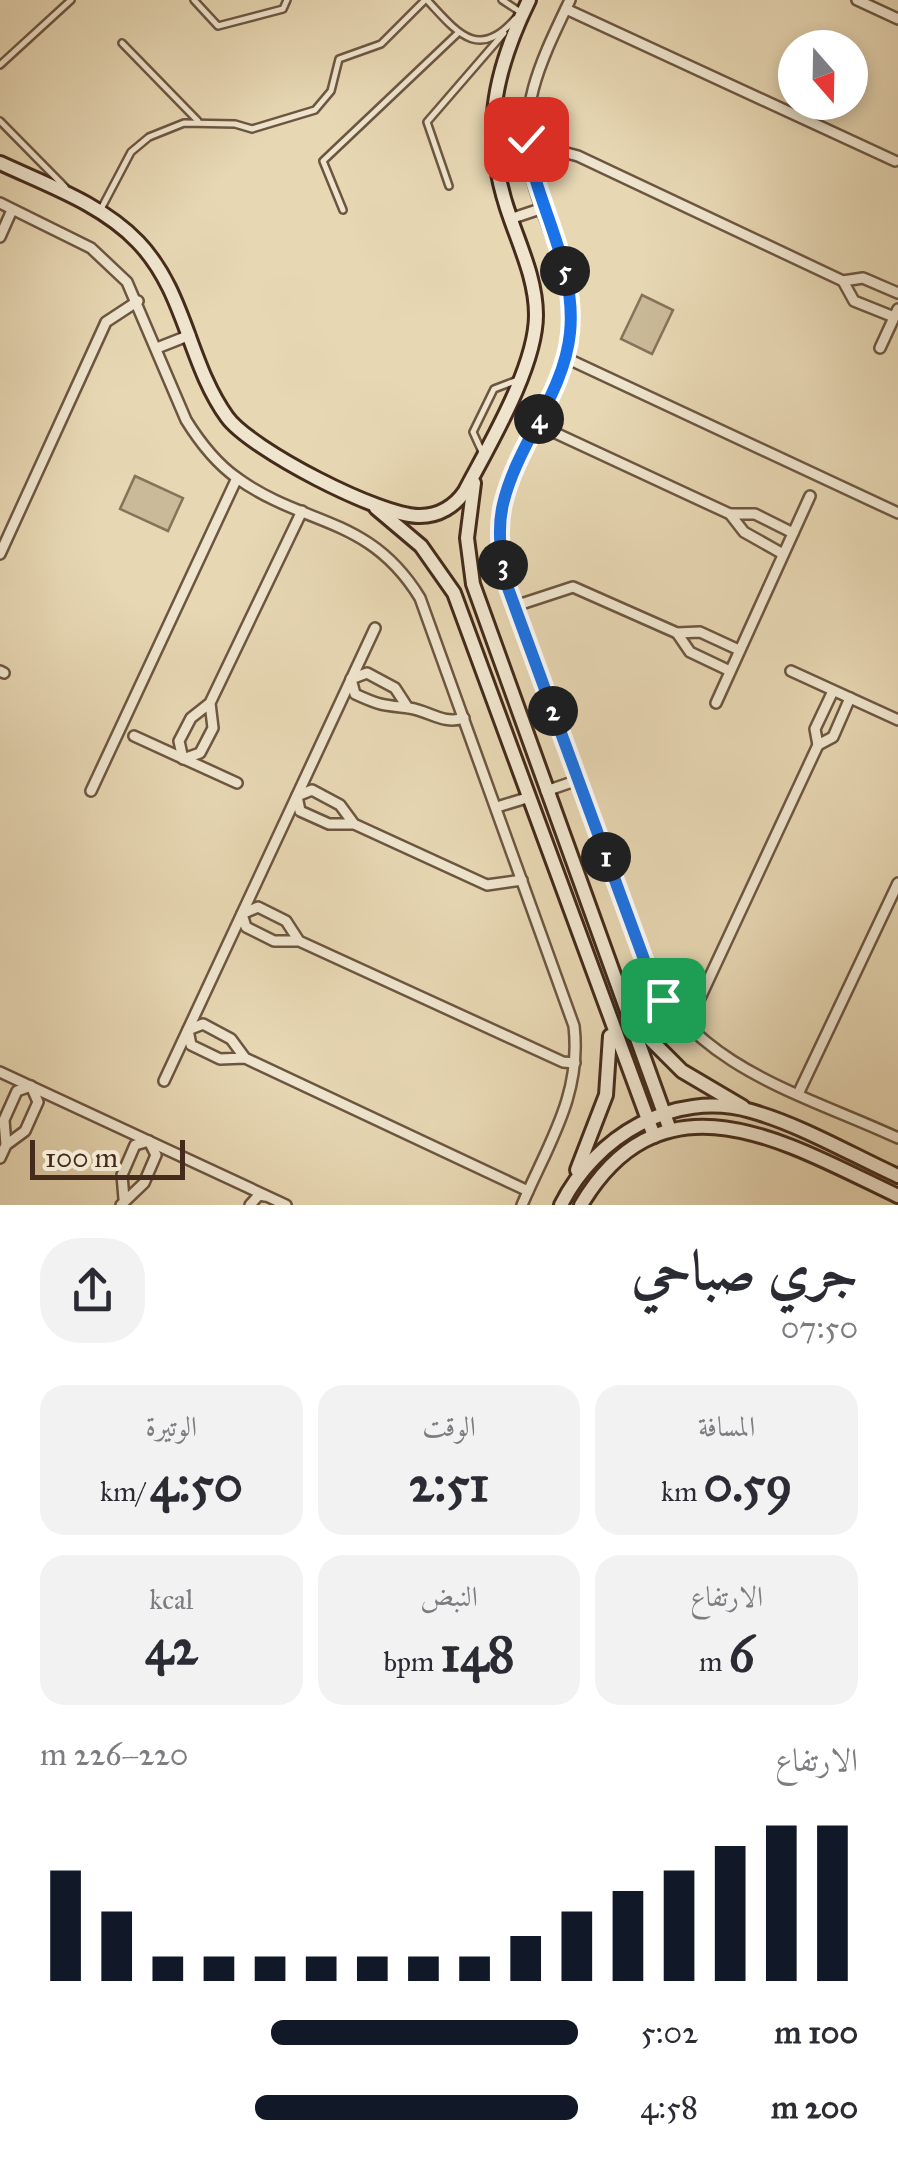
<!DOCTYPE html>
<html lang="ar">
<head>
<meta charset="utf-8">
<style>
  body { margin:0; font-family:"IM FELL Great Primer",Amiri,serif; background:#f2f2f3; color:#2b2b33; direction:rtl; height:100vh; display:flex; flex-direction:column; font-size:38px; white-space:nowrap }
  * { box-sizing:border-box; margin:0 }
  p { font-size:32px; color:#7c7c81 }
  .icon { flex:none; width:55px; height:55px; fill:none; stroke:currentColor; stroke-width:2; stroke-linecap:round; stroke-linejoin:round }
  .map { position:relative; height:1205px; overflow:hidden; direction:ltr }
  .side { display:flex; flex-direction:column; background:#fff; flex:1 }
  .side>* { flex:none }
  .needle { width:65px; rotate:160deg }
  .fabs { position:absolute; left:778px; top:30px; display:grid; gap:20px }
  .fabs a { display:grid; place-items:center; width:90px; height:90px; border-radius:50%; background:#fff; box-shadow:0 5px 15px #0003; font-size:50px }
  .scale { position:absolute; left:30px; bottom:25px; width:155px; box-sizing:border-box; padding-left:10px; border:5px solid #442b1b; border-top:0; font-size:28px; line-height:35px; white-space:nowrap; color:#442b1b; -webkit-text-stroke:8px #efe5ce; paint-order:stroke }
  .pin { position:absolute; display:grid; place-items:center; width:85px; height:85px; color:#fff; margin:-42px; border-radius:20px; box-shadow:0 5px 15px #0006 }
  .km { position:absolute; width:50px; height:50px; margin:-25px; border-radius:50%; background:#222; color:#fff; font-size:28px; line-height:50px; text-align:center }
  .round { display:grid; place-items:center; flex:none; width:105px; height:105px; border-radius:40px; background:#f2f2f3 }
  .overview { display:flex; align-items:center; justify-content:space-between; height:170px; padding:0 40px }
  h1 { font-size:55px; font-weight:700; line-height:75px }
  .stats { display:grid; grid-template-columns:repeat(3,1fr); gap:15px; height:170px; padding:10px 40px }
  .stats div { display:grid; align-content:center; border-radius:25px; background:#f2f2f3; text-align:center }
  .stats b { font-size:50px; font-weight:700 }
  .stats small { font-size:28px; font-weight:400 }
  .stats p { font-size:28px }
  .chart { height:280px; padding:20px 40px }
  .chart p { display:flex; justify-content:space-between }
  .chart svg { width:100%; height:180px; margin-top:10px; stroke:#111827; stroke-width:6 }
  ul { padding:0 40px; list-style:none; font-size:32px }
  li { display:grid; grid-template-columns:160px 120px 1fr; align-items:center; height:75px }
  li i { height:25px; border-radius:12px; background:#111827 }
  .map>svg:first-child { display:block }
  .green { fill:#cbba99; stroke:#88725a; stroke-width:2.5 }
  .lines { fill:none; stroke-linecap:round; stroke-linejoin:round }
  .service-casing { stroke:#6d5641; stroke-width:10 }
  .minor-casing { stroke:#6d5641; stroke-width:14 }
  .secondary-casing { stroke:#442b1b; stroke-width:18 }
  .service { stroke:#efe5ce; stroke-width:5 }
  .minor { stroke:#efe5ce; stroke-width:9 }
  .secondary { stroke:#efe5ce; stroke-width:12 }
  .route-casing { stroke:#fff; stroke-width:20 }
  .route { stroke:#1a73e8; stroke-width:12 }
</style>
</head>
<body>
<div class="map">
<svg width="898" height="1205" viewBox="0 0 898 1205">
  <rect width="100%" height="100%" fill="#e7d7b3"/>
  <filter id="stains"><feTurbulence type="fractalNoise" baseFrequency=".002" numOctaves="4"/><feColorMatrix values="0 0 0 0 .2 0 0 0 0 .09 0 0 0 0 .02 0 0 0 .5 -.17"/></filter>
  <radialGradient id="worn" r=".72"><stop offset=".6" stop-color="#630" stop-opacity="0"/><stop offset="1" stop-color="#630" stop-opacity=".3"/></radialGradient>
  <g class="green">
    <path d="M 642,295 L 673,310 L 652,354 L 621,339 Z"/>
    <path d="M 135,476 L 183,498 L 168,531 L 120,509 Z"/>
  </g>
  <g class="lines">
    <g class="service-casing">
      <g id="service">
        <path d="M 194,0 L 218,26 L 283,9 L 287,0"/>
        <path d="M 427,0 C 456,31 478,62 515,19"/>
        <path d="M 502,0 L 522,13"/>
        <path d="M 122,43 L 198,121"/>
        <path d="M 0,65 L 71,0"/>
        <path d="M 0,121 L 65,187"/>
        <path d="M 449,186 L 427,122 L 504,33"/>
        <path d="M 101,209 L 131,152 L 149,137 L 184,123 L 235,124 L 252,129 L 315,110 L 331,91 L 339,59 L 381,44 L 425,0"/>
        <path d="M 343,210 L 323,161 L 458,33"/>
        <path d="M 483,454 L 473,432 L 494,389 L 515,381"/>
      </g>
    </g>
    <g class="minor-casing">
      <g id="minor">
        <path d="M 570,0 C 543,57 516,108 531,174 C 544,230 577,275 570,335 C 562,396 516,446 503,505 C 497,530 501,555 505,581 L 649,973 C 699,1069 805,1095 898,1138"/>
        <path d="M 857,0 L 898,19"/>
        <path d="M 566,9 L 895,161"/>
        <path d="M 529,158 L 563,152 L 578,156 L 843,281"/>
        <path d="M 0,203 L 91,248 L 127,282 L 186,420 C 199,441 216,463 237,478 C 305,527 369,515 420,598 L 574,1026 C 582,1095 548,1144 522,1205"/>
        <path d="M 510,219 L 543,208"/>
        <path d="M 0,237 L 12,210"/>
        <path d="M 894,317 L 854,301 L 843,281 L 863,278 L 898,293"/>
        <path d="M 157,348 L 190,335"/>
        <path d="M 880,348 L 898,309"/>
        <path d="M 566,358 L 898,513"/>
        <path d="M 536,424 L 730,514"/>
        <path d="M 0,554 L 106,322 L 138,301"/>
        <path d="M 783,554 L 744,532 L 730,514 L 755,514 L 793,533"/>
        <path d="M 515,606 L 573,587 L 677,633"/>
        <path d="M 0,671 L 4,673"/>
        <path d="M 730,671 L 690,652 L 677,633 L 700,632 L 739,650"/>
        <path d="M 791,671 L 898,720"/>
        <path d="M 833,691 L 815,729 L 818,745 L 833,737 L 850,698"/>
        <path d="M 210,703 L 213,728 L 200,753 L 183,759 L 179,741 L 191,718 L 210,703 L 302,511"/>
        <path d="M 716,703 L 810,496"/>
        <path d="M 408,708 L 395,688 L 367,673 L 351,679 L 355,694 C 381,706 383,705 409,708 C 430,711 443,725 464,718"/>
        <path d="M 134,736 L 237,783"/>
        <path d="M 91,791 L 237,478"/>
        <path d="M 546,791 L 578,780"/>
        <path d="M 497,807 L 530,797"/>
        <path d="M 354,824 L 340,805 L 312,790 L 297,796 L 300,811 L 329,824 L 354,824 L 487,885 L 522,880"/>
        <path d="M 299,941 L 286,921 L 258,907 L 242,914 L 246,927 L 274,941 L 299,941 L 563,1062 L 575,1063"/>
        <path d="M 683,1026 L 693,1013 L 818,745"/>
        <path d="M 245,1058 L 231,1039 L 203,1024 L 188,1030 L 191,1045 L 220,1059 L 245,1058 L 528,1191"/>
        <path d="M 0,1072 L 286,1205"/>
        <path d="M 164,1081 L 375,628"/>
        <path d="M 799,1092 L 898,883"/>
        <path d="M 0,1158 L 6,1145 L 25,1131 L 38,1102 L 31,1086 L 17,1091 L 4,1120 L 6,1145"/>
        <path d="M 121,1205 L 144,1183 L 156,1155 L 149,1141 L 135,1145 L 122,1175 L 124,1199"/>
        <path d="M 250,1205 L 259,1195 L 265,1196"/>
      </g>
    </g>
    <g class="secondary-casing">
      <g id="secondary">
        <path d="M 0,163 C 47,185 102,204 138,242 C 186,292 188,363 227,417 C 250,449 381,517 420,516 C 439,516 455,506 465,491 C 489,445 536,367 536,315 C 536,282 522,251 511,220 C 481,137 491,78 529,0"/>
        <path d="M 474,483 L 467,538 L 473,584 L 670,1130"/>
        <path d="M 376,508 L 421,546 L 454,593 L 654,1136"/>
        <path d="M 637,1026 L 682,1071 L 743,1107"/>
        <path d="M 577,1170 L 606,1095 L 610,1036"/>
        <path d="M 561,1205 C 595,1137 673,1089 751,1111 C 801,1125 850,1154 898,1176"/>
        <path d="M 581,1205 C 664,1066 788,1144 898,1196"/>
      </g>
    </g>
    <use href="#service" class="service"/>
    <use href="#minor" class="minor"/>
    <use href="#secondary" class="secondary"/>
  </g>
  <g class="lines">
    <g class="route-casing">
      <path id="route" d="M 526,139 C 536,205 577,265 570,333 C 564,394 517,444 503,504 C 497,529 501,555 505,580 L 649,973 L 663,1000"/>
    </g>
    <use href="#route" class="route"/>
  </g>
  <rect width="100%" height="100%" filter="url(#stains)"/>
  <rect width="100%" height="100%" fill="url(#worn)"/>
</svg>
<div class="fabs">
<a><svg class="needle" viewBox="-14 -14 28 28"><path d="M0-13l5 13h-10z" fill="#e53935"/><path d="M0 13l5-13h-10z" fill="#7c7c81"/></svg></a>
</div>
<div class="scale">100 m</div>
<div class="pin" style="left:663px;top:1000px;background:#1e9e55"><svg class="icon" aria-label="arrive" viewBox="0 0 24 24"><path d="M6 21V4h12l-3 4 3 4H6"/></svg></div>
<div class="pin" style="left:526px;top:139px;background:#d93025"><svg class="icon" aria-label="check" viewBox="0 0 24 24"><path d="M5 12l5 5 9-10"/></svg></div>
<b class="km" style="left:606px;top:857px">1</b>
<b class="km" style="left:553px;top:711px">2</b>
<b class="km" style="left:503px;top:565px">3</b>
<b class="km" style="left:539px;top:419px">4</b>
<b class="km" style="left:565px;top:271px">5</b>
</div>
<section class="side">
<div class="overview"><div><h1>جري صباحي</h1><p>07:50</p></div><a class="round"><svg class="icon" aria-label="share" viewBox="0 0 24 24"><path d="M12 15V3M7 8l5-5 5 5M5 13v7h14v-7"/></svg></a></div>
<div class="stats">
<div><p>المسافة</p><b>0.59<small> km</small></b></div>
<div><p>الوقت</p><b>2:51</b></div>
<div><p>الوتيرة</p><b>4:50<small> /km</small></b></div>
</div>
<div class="stats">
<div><p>الارتفاع</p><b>6<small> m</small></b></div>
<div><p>النبض</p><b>148<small> bpm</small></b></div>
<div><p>kcal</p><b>42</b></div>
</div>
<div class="chart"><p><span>الارتفاع</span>220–226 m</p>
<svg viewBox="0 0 160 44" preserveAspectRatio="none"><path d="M5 44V17M15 44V27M25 44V38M35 44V38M45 44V38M55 44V38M65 44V38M75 44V38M85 44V38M95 44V33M105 44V27M115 44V22M125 44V17M135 44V11M145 44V6M155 44V6"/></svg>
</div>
<ul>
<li><b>100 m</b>5:02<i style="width:57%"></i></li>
<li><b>200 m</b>4:58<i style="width:60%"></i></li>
</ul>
</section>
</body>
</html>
